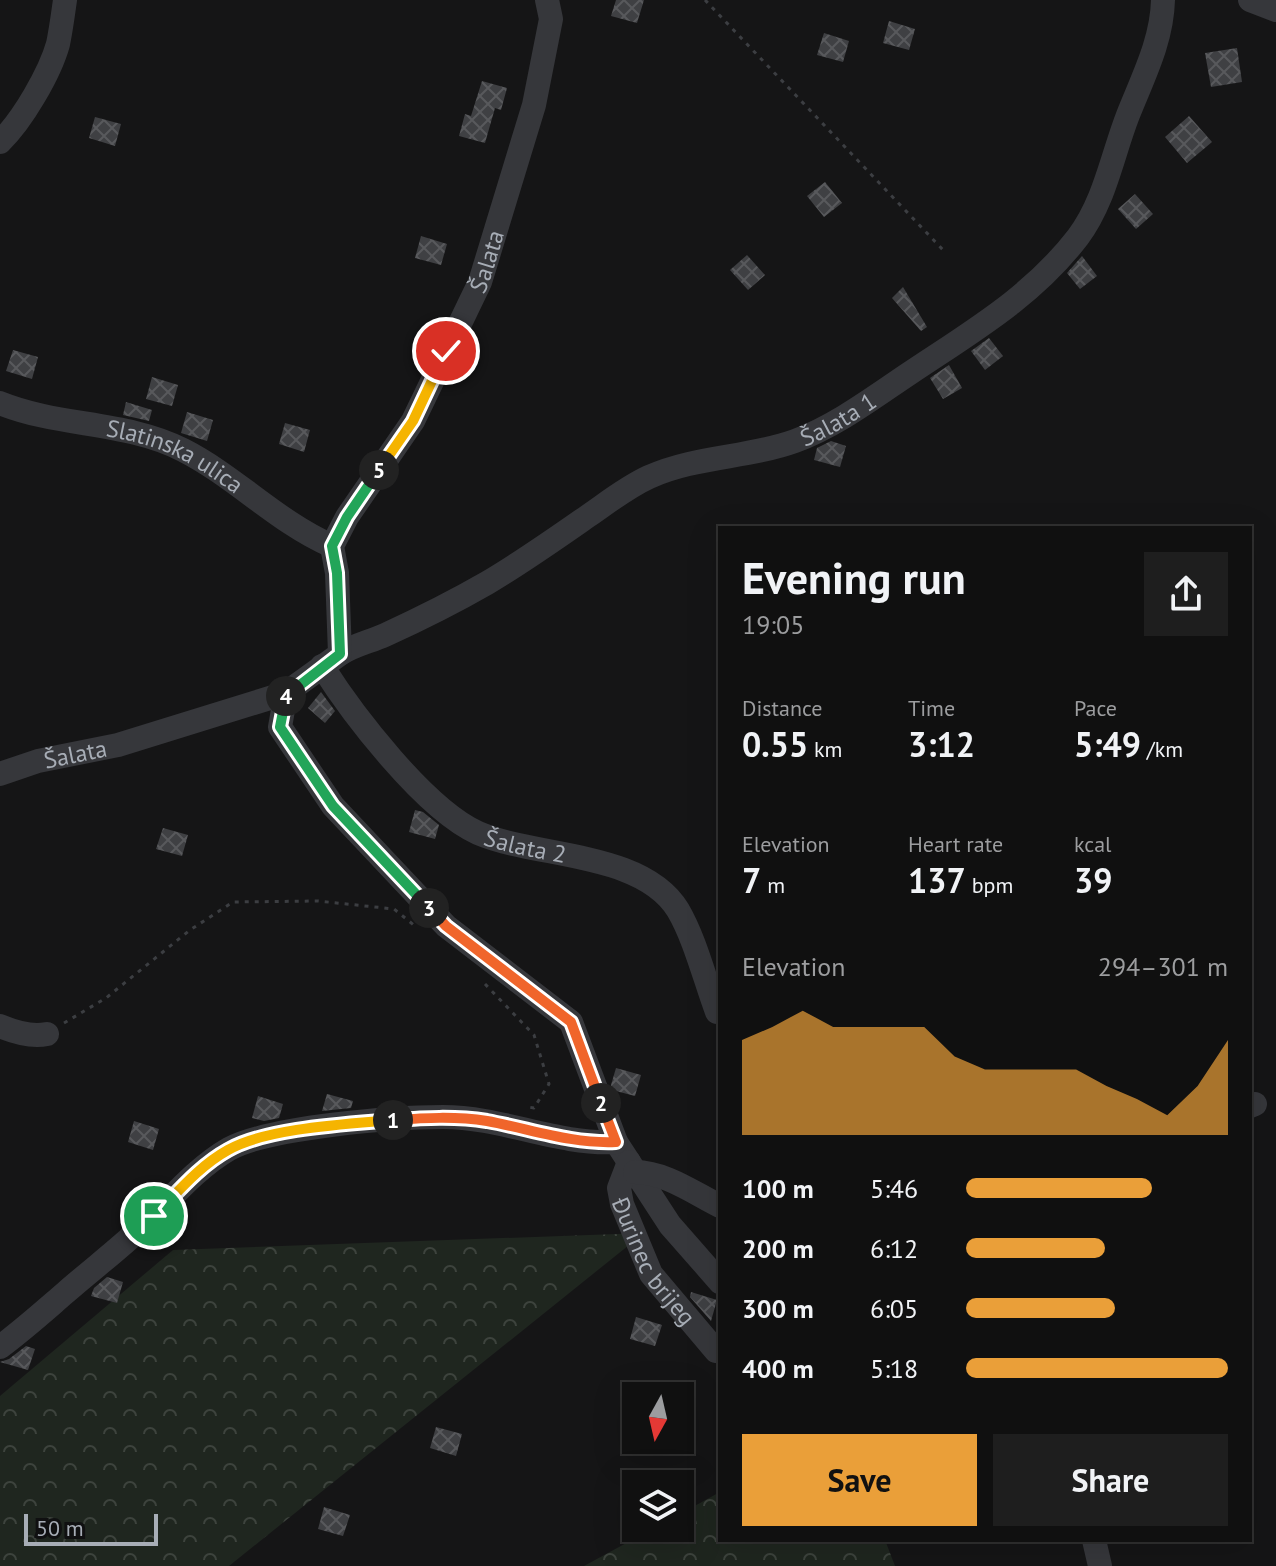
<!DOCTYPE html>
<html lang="en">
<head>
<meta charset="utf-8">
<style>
  body { margin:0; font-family:"PT Sans",sans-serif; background:#1e1e1e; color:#f1f3f6; height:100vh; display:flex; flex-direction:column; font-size:30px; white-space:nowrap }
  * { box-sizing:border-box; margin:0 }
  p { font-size:26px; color:#9c9d9f }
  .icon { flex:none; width:44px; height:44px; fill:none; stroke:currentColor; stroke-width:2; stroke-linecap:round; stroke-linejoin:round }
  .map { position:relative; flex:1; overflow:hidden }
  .side { position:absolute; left:718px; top:526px; width:534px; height:1016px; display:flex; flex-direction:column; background:#101010; border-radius:0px; box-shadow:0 8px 32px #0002,0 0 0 2px #303030 }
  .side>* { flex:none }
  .needle { width:52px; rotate:188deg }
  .fabs { position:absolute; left:622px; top:1382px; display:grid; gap:16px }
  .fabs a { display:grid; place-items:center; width:72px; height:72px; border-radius:0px; background:#101010; box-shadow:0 8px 32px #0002,0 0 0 2px #303030; font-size:40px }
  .scale { position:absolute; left:24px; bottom:20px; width:134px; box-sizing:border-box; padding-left:8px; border:4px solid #a7adb6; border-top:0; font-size:22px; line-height:28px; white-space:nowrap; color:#a7adb6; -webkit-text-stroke:6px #101011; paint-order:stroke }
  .pin { position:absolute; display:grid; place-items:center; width:68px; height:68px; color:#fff; margin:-34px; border:4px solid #fff; border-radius:50%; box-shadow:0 2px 8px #0007 }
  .km { position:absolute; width:40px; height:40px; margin:-20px; border-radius:50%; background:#222; color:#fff; font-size:22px; line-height:40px; text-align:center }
  .round { display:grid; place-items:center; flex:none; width:84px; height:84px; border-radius:0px; background:#1e1e1e }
  .overview { display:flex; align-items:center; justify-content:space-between; height:136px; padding:0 24px }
  h1 { font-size:44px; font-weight:700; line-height:60px }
  .stats { display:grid; grid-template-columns:repeat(3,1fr); gap:12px; height:136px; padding:8px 24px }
  .stats div { display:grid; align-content:center }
  .stats b { font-size:34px; font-weight:700 }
  .stats small { font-size:22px; font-weight:400 }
  .stats p { font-size:22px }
  .chart { height:224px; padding:16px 24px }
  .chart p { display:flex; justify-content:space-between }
  .chart svg { width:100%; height:144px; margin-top:8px; fill:#ea9f39; opacity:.7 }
  .button { display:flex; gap:16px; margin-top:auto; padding:16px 24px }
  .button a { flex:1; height:92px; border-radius:0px; background:#ea9f39; color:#111; font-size:32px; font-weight:700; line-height:92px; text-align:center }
  .button a+a { background:#1e1e1e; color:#f1f3f6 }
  ul { padding:0 24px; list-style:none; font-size:26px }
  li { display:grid; grid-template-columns:128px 96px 1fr; align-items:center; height:60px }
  li i { height:20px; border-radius:10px; background:#ea9f39 }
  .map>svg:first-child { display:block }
  .forest { fill:url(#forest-crowns) }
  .building { fill:url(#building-cross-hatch) }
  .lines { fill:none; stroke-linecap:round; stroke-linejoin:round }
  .path { stroke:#3c3e42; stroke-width:3; stroke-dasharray:4 6; stroke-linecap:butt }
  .minor { stroke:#36373b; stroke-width:24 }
  .split-1-casing { stroke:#fff; stroke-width:16 }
  .split-2-casing { stroke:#fff; stroke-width:16 }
  .split-3-casing { stroke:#fff; stroke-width:16 }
  .split-4-casing { stroke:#fff; stroke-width:16 }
  .split-5-casing { stroke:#fff; stroke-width:16 }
  .split-6-casing { stroke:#fff; stroke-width:16 }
  .split-1 { stroke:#f5b400; stroke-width:10 }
  .split-2 { stroke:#f0652b; stroke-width:10 }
  .split-3 { stroke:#f0652b; stroke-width:10 }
  .split-4 { stroke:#22a559; stroke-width:10 }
  .split-5 { stroke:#22a559; stroke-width:10 }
  .split-6 { stroke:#f5b400; stroke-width:10 }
  .labels { text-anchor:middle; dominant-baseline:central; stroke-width:6; stroke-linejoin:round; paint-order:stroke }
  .street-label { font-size:24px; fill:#a7adb6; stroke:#101011 }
</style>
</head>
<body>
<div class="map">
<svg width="1276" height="1566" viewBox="0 0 1276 1566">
  <defs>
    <pattern id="forest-crowns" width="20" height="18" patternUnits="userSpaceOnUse" patternTransform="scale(2)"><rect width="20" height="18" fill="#1f261f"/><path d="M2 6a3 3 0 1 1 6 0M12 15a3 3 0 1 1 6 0" fill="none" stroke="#3d433d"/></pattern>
    <pattern id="building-cross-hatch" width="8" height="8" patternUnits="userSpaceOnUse" patternTransform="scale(2)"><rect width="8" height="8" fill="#3f4043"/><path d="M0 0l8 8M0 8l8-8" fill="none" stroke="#58595c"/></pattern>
  </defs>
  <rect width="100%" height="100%" fill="#151516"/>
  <g class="forest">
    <path d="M 644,1233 L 229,1566 L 0,1566 L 0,1396 L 173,1250 Z"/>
    <path d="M 720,1492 L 720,1540 L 885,1540 L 895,1566 L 584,1566 L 654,1528 L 680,1528 L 680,1514 Z"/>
  </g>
  <g class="building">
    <path d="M 616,0 L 644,0 L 637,23 L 611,16 Z"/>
    <path d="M 889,21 L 915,29 L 909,50 L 883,43 Z"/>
    <path d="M 824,33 L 849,41 L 843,62 L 817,55 Z"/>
    <path d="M 1237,48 L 1242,82 L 1211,87 L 1205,53 Z"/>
    <path d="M 482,81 L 507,88 L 501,110 L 495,108 L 485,143 L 459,136 L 465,114 L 471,116 Z"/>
    <path d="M 1189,116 L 1212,142 L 1187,163 L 1165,137 Z"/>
    <path d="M 95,117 L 121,124 L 115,146 L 89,138 Z"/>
    <path d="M 825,182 L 842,203 L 824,217 L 807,196 Z"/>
    <path d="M 1135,194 L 1153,214 L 1136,229 L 1118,209 Z"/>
    <path d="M 421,236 L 447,244 L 441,265 L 415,258 Z"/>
    <path d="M 747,255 L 765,275 L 748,290 L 730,270 Z"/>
    <path d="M 1082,256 L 1097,276 L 1080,289 L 1067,273 Z"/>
    <path d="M 903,287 L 927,327 L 921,331 L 892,298 Z"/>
    <path d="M 989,338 L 1003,356 L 985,370 L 971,351 Z"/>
    <path d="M 13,350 L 38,357 L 32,379 L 6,371 Z"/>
    <path d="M 949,365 L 962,388 L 943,399 L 930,378 Z"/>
    <path d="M 152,377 L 178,385 L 172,406 L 146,399 Z"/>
    <path d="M 126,402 L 152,410 L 149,421 L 123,415 Z"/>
    <path d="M 187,412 L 213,420 L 207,441 L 181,433 Z"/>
    <path d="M 285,423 L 310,430 L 304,452 L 279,444 Z"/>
    <path d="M 831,441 L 846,446 L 840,467 L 814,460 L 817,448 Z"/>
    <path d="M 321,692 L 335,711 L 325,723 L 308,708 Z"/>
    <path d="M 415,810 L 423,812 L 439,825 L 435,839 L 409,832 Z"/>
    <path d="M 163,828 L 188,835 L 182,856 L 156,849 Z"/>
    <path d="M 616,1068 L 641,1075 L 635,1096 L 612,1090 L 611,1085 Z"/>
    <path d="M 327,1094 L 353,1101 L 351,1108 L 322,1111 Z"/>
    <path d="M 258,1096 L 283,1104 L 279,1118 L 264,1121 L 252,1118 Z"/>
    <path d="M 134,1121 L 159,1129 L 153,1150 L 128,1142 Z"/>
    <path d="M 107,1277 L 123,1282 L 117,1303 L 91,1296 L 94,1288 Z"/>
    <path d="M 691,1292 L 717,1300 L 711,1321 L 690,1297 Z"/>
    <path d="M 636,1317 L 662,1325 L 655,1346 L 630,1339 Z"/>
    <path d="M 26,1346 L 35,1349 L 28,1370 L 0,1362 L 9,1359 Z"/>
    <path d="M 436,1427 L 462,1434 L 456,1456 L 430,1448 Z"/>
    <path d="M 324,1507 L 350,1515 L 343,1536 L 318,1529 Z"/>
  </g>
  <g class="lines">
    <g class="path">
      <path d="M 705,0 L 945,252"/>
      <path d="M 485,984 L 534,1035 L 549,1084 L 534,1108 L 528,1107"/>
      <path d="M 64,1023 L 106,998 L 190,930 L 233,902 L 318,901 L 394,909 L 415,926"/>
    </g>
    <g class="minor">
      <path d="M 1250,0 L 1276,10"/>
      <path d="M 0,142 C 22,121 50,73 58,44 C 61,30 63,14 65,0"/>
      <path id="s1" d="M 0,403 C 59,427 126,421 183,450 C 236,477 277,522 332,546"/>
      <path id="s2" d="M 340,654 C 354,645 369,642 385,635 C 420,619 454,602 487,583 C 521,563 555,539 588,516 C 607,503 627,487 649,477 C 695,456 748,458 795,441 C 836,426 874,397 910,373 C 971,332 1032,297 1078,237 C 1105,201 1112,156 1128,115 C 1143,77 1162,41 1163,0"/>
      <path id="s3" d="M 322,666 C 353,715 425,809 478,833 C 536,858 642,851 678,910 C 695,939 705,980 717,1012"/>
      <path d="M 286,693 L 280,727 L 333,806 L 446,926 L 571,1022 L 616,1142 L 670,1225 L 720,1282"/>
      <path id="s4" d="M 0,774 L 38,761 L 118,745 L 286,693 L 340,654 L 337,573 L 332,546 L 347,517 L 413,421 L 480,282 L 534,105 L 551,19 L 547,0"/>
      <path d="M 0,1026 C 14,1032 32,1037 47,1034"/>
      <path d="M 1250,1106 L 1255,1104"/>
      <path id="s5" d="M 629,1162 L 619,1188 L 622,1204 L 651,1274 L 716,1351"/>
      <path d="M 635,1172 C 665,1172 694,1193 720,1206"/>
      <path d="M 0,1347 C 23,1330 43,1312 65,1293 C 91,1270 118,1250 143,1226 C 170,1200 196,1168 229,1149 C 269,1127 395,1117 443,1117 C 503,1117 556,1145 616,1142"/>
      <path d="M 1094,1540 L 1100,1566"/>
    </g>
  </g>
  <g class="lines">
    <g class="split-1-casing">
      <path id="split-1" d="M 154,1216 C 177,1193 199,1166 228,1150 C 266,1128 348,1124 393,1120"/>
    </g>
    <g class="split-2-casing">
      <path id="split-2" d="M 393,1120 C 424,1118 455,1116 487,1121 C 531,1129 571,1144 616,1142 L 601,1103"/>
    </g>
    <g class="split-3-casing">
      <path id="split-3" d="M 429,908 L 446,926 L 571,1022 L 601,1103"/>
    </g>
    <g class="split-4-casing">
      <path id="split-4" d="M 286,696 L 280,727 L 333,806 L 429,908"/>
    </g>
    <g class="split-5-casing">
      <path id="split-5" d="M 286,696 L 340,654 L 337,573 L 332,546 L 347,517 L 379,470"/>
    </g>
    <g class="split-6-casing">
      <path id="split-6" d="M 379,470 L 413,421 L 446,351"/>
    </g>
    <use href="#split-1" class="split-1"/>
    <use href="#split-2" class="split-2"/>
    <use href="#split-3" class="split-3"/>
    <use href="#split-4" class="split-4"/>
    <use href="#split-5" class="split-5"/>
    <use href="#split-6" class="split-6"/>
  </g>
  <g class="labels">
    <g class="street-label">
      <text stroke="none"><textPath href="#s4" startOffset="798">Šalata</textPath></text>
      <text stroke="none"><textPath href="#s2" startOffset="556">Šalata 1</textPath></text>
      <text stroke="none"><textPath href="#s1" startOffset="184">Slatinska ulica</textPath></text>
      <text stroke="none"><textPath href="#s4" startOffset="78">Šalata</textPath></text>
      <text stroke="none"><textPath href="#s3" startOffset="280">Šalata 2</textPath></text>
      <text stroke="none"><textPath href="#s5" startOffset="110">Đurinec brijeg</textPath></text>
    </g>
  </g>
</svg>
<div class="fabs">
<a><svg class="needle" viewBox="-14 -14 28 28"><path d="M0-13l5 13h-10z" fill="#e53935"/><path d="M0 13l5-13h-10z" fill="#9c9d9f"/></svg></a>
<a><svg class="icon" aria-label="layers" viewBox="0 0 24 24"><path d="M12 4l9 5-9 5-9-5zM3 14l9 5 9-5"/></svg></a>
</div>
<div class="scale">50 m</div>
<div class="pin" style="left:154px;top:1216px;background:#1e9e55"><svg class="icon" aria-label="arrive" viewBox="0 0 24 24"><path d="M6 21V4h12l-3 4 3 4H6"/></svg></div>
<div class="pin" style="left:446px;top:351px;background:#d93025"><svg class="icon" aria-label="check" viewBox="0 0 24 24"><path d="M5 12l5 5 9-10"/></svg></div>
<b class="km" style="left:393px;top:1120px">1</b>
<b class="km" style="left:601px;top:1103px">2</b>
<b class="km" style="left:429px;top:908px">3</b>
<b class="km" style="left:286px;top:696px">4</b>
<b class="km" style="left:379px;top:470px">5</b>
<section class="side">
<div class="overview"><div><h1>Evening run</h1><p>19:05</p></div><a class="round"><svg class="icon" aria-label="share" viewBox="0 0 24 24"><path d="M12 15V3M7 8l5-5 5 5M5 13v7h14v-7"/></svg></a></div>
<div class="stats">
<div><p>Distance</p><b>0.55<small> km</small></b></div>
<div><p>Time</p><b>3:12</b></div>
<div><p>Pace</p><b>5:49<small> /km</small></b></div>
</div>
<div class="stats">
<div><p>Elevation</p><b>7<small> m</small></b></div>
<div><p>Heart rate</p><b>137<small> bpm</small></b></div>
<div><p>kcal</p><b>39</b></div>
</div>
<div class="chart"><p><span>Elevation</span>294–301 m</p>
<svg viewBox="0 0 160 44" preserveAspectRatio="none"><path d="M0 44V15L10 11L20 6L30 11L40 11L50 11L60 11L70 20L80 24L90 24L100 24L110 24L120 29L130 33L140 38L150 29L160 15V44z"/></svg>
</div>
<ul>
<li><b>100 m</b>5:46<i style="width:71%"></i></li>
<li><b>200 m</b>6:12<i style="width:53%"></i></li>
<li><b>300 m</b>6:05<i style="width:57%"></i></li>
<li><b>400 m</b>5:18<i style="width:100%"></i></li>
</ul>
<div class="button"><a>Save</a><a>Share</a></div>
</section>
</div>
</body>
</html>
